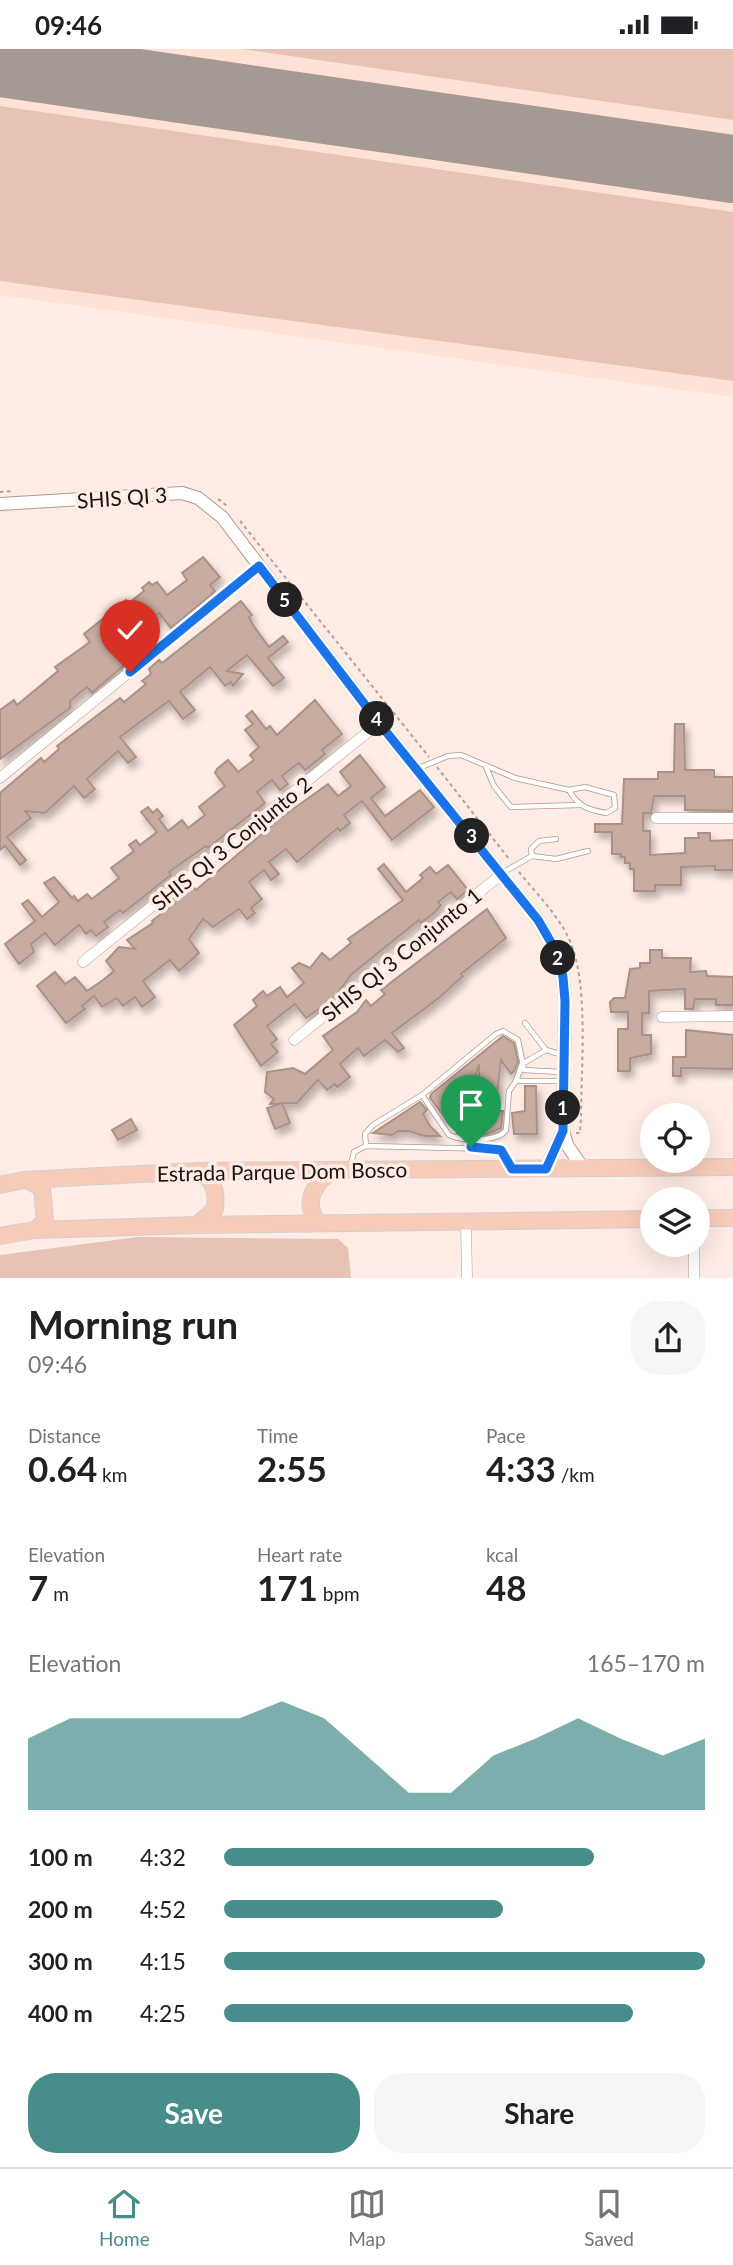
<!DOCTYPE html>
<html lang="en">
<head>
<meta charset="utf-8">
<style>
  body { margin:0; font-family:Lato,sans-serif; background:#f6f6f6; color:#202124; height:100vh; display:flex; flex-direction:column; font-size:26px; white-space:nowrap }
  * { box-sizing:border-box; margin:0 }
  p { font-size:23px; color:#757577 }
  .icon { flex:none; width:38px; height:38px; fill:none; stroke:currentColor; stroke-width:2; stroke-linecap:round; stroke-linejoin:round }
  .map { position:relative; height:1229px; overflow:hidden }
  .sheet { display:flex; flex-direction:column; background:#fff; flex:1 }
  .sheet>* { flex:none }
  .tools { position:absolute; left:640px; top:1054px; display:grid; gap:14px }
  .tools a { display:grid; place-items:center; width:70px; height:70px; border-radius:50%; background:#fff; box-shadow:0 7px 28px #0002; font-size:35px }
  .pin { position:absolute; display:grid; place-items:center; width:60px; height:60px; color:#fff; margin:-72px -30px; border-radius:50% 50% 50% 0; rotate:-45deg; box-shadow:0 0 7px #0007 }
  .pin .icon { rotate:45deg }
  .km { position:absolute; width:35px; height:35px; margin:-18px; border-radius:50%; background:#222; color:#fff; font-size:19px; line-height:35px; text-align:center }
  .round { display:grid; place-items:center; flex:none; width:74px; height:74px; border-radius:28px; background:#f6f6f6 }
  .headline { display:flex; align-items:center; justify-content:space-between; height:119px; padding:0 28px }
  h1 { font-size:38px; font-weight:700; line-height:52px }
  .metrics { display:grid; grid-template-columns:repeat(3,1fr); gap:10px; height:119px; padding:7px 28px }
  .metrics div { display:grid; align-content:center }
  .metrics b { font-size:35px; font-weight:700 }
  .metrics small { font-size:19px; font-weight:400 }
  .metrics p { font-size:19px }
  .chart { height:196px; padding:14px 28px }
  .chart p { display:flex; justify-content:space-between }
  .chart svg { width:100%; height:126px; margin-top:7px; fill:#468d8b; opacity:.7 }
  .action { display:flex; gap:14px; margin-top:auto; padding:14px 28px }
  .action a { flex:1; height:80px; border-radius:28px; background:#468d8b; color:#fff; font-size:28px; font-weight:700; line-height:80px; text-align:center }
  .action a+a { background:#f6f6f6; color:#202124 }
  ul { padding:0 28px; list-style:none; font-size:23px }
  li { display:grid; grid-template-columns:112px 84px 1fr; align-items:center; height:52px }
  li i { height:18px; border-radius:9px; background:#468d8b }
  .status { display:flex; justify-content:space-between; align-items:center; height:49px; padding:0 35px; background:#fff; direction:ltr }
  .status svg { height:19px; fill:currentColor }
  .menu { display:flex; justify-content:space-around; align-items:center; height:98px; border-top:2px solid #e0e0e0; background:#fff; font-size:19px; color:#757577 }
  .menu a { display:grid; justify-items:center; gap:4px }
  .menu .active { color:#468d8b }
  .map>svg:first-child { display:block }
  .built { fill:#ffe1d5 }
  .green { fill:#e6c3b5 }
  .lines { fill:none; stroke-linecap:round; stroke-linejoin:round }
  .runway { stroke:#a69892; stroke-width:68 }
  .building { fill:#c7aba0; stroke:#ab9086; stroke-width:2; filter:url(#shadow) }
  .service-casing { stroke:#b3988d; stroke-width:6 }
  .minor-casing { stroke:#b3988d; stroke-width:11 }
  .tertiary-casing { stroke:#b3988d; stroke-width:14 }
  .primary-casing { stroke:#d1cfcf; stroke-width:18 }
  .path { stroke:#b0a19b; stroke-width:2; stroke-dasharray:3.5 3.5; stroke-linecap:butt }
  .service { stroke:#fff; stroke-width:4.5 }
  .minor { stroke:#fff; stroke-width:10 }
  .tertiary { stroke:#fff; stroke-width:12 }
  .primary { stroke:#f8ccba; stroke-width:16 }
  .route-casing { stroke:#fff; stroke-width:14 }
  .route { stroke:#1a73e8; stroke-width:9 }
  .labels { text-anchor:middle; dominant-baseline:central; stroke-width:7; stroke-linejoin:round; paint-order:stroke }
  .street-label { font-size:21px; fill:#1b110d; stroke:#feece5 }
</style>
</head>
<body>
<div class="status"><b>09:46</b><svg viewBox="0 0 49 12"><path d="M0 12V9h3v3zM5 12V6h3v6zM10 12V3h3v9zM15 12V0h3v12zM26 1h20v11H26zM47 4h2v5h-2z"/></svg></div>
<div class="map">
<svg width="733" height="1229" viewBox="0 0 733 1229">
  <defs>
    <filter id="shadow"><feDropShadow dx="3.5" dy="6" stdDeviation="3.5" flood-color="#0004"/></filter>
  </defs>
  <rect width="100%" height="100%" fill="#feece5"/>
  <path class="built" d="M 0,0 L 733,0 L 733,348 L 0,246 Z"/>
  <g class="green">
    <path d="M 242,0 L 733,0 L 733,71 Z"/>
    <path d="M 0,57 L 733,163 L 733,332 L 0,232 Z"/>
    <path d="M 138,1188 L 338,1190 L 348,1199 L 351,1229 L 0,1229 L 0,1206 Z"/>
  </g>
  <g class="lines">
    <path class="runway" d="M 0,14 L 733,120"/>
  </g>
  <g class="building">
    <path d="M 203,508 L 220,528 L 210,536 L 215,542 L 210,547 L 171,579 L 159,564 L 144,576 L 153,591 L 92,644 L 87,638 L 70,652 L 70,659 L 0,710 L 0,661 L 14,651 L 17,656 L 58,622 L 55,618 L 90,593 L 84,585 L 126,551 L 129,554 L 144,542 L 142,539 L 149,533 L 152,536 L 157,533 L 167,546 L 187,531 L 182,524 Z"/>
    <path d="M 241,552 L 252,566 L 249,568 L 253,576 L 269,598 L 283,587 L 288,593 L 268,609 L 284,629 L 273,637 L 247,606 L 227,622 L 243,625 L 233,637 L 231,633 L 225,637 L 210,618 L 180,643 L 195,661 L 183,670 L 169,652 L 120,688 L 136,708 L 128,714 L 118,702 L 87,730 L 95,740 L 84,749 L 74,737 L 45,764 L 25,762 L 31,769 L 7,788 L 26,811 L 20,816 L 5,797 L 0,801 L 0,744 L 41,709 L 44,713 L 59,700 L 57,697 L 120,649 L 124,653 L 146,635 L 142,632 L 151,625 L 149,620 L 159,611 L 162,614 Z"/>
    <path d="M 315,651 L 342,685 L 322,701 L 325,705 L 305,721 L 299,714 L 292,719 L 282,727 L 288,735 L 280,741 L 272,731 L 257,743 L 265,754 L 208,799 L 206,797 L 169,823 L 171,826 L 123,864 L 120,861 L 104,873 L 108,878 L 96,887 L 91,881 L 86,885 L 79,876 L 55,896 L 45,884 L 31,895 L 34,903 L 19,915 L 5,895 L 35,872 L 22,855 L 28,851 L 42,868 L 59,853 L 44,834 L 54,828 L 72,849 L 74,847 L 78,852 L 87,845 L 92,850 L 119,829 L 111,819 L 134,802 L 129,796 L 136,791 L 140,796 L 157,783 L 141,763 L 148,758 L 153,764 L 157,760 L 163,767 L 159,770 L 168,782 L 182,771 L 188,779 L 205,766 L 199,758 L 225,737 L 215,724 L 217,720 L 228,711 L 238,723 L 254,711 L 250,706 L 259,698 L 245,681 L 253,675 L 246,667 L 252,662 L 266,680 L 270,677 L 277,686 Z"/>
    <path d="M 675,675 L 684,675 L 685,721 L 714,721 L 714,728 L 733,728 L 733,762 L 685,761 L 685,747 L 654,747 L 651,764 L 643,764 L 643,782 L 650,782 L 650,806 L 685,804 L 685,789 L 699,789 L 698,784 L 710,784 L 710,792 L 733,791 L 733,821 L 715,821 L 715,817 L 681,818 L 681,836 L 655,836 L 655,842 L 634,842 L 634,820 L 630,820 L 630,814 L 625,814 L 625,808 L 621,808 L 621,805 L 612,805 L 612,783 L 595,783 L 595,775 L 622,775 L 624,730 L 658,730 L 658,723 L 674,723 Z"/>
    <path d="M 360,706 L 385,738 L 371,749 L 385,767 L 420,741 L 434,758 L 392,791 L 362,752 L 344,766 L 350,774 L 340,782 L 338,779 L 297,813 L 286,800 L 269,813 L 279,825 L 271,831 L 264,821 L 249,833 L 262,850 L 251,859 L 255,864 L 247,870 L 239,860 L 213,878 L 203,870 L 189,890 L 199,904 L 179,922 L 170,911 L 143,932 L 155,948 L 142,958 L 135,948 L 123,957 L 117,949 L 102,958 L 94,947 L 82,957 L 85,960 L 66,974 L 37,937 L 55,923 L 65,935 L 75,928 L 87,942 L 103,931 L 114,922 L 106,912 L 119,898 L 135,900 L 127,891 L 153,874 L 152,872 L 175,854 L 172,851 L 178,846 L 193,838 L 196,841 L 279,770 L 328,735 L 338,747 L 351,737 L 340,723 Z"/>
    <path d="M 384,815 L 406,843 L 423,829 L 420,826 L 430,818 L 436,825 L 448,816 L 468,841 L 457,850 L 451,843 L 438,853 L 441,856 L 435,863 L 421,874 L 419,871 L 352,925 L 333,950 L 306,969 L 295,955 L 267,977 L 277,990 L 271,995 L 278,1003 L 261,1017 L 234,976 L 257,957 L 253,951 L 263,942 L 267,947 L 280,938 L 287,948 L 304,934 L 292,919 L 299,914 L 310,919 L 322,904 L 330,911 L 351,894 L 348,890 L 403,851 L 378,820 Z"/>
    <path d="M 487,860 L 506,889 L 461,925 L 463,927 L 440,948 L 392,984 L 404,999 L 398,1003 L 385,991 L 364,1007 L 358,999 L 340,1015 L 350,1028 L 337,1038 L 335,1035 L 327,1041 L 318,1031 L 297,1054 L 270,1055 L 274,1050 L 265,1043 L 267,1023 L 293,1019 L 305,1025 L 333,1001 L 323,987 L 357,963 L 366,951 L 371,957 L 385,945 L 381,941 Z"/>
    <path d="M 650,901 L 662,901 L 662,909 L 691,909 L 690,923 L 706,922 L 707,927 L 733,928 L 733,956 L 716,956 L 716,950 L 695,950 L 693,960 L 685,960 L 685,940 L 649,942 L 649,964 L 642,964 L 642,986 L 651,986 L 651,1005 L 630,1009 L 630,1022 L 618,1022 L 618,980 L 628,980 L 628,963 L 611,963 L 610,953 L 614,949 L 625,949 L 630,920 L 640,919 L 640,914 L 650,914 Z"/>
    <path d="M 686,981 L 733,986 L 733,1020 L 681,1019 L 681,1027 L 673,1027 L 673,1008 L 686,1008 Z"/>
    <path d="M 503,987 L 514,994 L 518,1013 L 514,1022 L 511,1025 L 501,1011 L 497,1045 L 491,1050 L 479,1035 L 479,1015 L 464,1061 L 457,1062 L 457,1056 L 444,1067 L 430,1049 L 431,1045 Z"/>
    <path d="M 525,1037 L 536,1037 L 537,1085 L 514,1085 L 512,1064 L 525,1062 Z"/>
    <path d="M 420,1053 L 427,1061 L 423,1065 L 430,1077 L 440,1087 L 424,1087 L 409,1082 L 398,1082 L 392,1086 L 373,1084 Z"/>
    <path d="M 282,1054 L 290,1074 L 275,1080 L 267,1059 Z"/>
    <path d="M 480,1062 L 503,1062 L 501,1079 L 487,1085 L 457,1084 L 457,1078 L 465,1078 L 465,1070 L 480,1070 Z"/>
    <path d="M 131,1070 L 137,1081 L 118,1091 L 112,1081 Z"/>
  </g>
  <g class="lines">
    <g class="service-casing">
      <g id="service">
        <path d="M 486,718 L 494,737 L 511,758 L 580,756"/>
        <path d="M 419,719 L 448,707 L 461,706 L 515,729 L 569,741 L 585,738 L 614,746 L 615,759 L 606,764 C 589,761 578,758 569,741"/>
        <path d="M 532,807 L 531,800 L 539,792 L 556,790"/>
        <path d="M 502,824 L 532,807 L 556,810 L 588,802"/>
        <path d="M 525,974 L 546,1001 L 563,1006"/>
        <path d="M 516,1032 L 522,1015 L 546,1001"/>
        <path d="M 422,1046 L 449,1086 C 462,1092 498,1093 506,1081 L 509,1042 L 516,1032 L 564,1032"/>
        <path d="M 366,1097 L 365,1085 L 373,1076 L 422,1046 L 496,985 L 503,982 L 518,991 L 524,1021 L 561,1023"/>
        <path d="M 350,1119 L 354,1103 L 366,1097 L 494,1100 L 505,1104 L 511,1116"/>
      </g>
    </g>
    <g class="minor-casing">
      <g id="minor">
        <path d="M 0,729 L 259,517"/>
        <path d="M 656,769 L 733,769"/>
        <path d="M 83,913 L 379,674"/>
        <path d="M 662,968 L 733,967"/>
        <path d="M 294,991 L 502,825"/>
        <path d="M 466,1174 L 467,1229"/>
        <path d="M 694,1195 L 694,1229"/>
      </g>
    </g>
    <g class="tertiary-casing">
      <g id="tertiary">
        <path d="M 0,455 L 182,444 L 198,449 L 222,468 L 379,674 L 538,871 L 556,902 L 563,928 L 565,952 L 563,1082 L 546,1120"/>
        <path d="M 563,1082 L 567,1096 L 583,1119"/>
      </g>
    </g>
    <g class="primary-casing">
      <g id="primary">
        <path d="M 27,1131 L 42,1139 L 45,1172 L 35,1181"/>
        <path d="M 0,1136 L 24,1131 L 199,1122 L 733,1118"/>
        <path d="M 698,1169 L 733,1169"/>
        <path d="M 319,1174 C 301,1153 315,1133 334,1121"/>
        <path d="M 197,1176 L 215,1160 C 217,1142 214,1132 199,1122"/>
        <path d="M 0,1187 L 35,1181 L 197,1176 L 653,1170"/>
      </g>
    </g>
    <g class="path">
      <path d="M 0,443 L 13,442"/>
      <path d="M 218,450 L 227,457"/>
      <path d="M 240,472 L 429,708"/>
      <path d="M 437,718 L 509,810"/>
      <path d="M 519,823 C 536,844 559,867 570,892 C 589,936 581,1020 581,1069 L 580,1084 L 575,1084"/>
    </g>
    <use href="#service" class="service"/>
    <use href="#minor" class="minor"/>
    <use href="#tertiary" class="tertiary"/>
    <use href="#primary" class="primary"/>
  </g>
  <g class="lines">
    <g class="route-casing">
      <path id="route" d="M 130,623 L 259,517 L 379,674 L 538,871 L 556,902 L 563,928 L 565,952 L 563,1082 L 546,1120 L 512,1120 L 501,1101 L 471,1098"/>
    </g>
    <use href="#route" class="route"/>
  </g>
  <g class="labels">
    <g class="street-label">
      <text transform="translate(122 448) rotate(-4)">SHIS QI 3</text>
      <text transform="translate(231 794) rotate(-39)">SHIS QI 3 Conjunto 2</text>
      <text transform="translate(401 905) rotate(-39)">SHIS QI 3 Conjunto 1</text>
      <text transform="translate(282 1122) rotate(-1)">Estrada Parque Dom Bosco</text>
    </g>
  </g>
</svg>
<div class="tools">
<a><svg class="icon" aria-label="locate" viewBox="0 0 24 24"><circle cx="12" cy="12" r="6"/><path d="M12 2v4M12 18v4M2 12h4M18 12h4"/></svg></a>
<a><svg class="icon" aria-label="layers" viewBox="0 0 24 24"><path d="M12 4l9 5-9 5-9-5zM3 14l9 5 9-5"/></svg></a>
</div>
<div class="pin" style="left:471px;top:1098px;background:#1e9e55"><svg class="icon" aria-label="arrive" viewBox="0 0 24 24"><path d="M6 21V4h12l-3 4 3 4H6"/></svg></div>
<div class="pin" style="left:130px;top:623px;background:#d93025"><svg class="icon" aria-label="check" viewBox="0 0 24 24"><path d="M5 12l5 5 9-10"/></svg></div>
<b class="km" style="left:563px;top:1059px">1</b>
<b class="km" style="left:558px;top:909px">2</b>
<b class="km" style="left:472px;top:787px">3</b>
<b class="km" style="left:377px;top:670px">4</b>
<b class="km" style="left:285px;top:551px">5</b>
</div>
<section class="sheet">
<div class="headline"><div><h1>Morning run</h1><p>09:46</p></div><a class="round"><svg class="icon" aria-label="share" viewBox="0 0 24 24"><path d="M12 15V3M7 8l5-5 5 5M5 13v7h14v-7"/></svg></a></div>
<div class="metrics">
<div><p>Distance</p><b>0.64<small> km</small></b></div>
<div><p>Time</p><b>2:55</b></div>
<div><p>Pace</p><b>4:33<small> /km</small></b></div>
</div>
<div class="metrics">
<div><p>Elevation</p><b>7<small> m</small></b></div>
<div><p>Heart rate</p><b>171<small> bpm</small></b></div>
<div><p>kcal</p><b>48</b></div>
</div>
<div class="chart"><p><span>Elevation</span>165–170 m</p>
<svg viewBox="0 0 160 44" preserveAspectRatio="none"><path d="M0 44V19L10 12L20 12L30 12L40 12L50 12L60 6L70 12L80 25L90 38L100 38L110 25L120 19L130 12L140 19L150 25L160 19V44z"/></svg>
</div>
<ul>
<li><b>100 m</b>4:32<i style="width:77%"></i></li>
<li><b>200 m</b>4:52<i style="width:58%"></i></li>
<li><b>300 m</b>4:15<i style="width:100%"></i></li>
<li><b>400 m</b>4:25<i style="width:85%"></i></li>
</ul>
<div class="action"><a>Save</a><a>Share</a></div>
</section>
<nav class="menu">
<a class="active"><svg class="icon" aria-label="home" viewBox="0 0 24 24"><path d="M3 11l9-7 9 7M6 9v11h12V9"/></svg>Home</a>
<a><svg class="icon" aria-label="map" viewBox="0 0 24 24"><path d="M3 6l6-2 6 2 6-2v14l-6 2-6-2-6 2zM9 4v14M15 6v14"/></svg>Map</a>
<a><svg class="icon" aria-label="saved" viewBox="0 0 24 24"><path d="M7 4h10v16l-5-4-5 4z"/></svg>Saved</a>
</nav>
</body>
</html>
